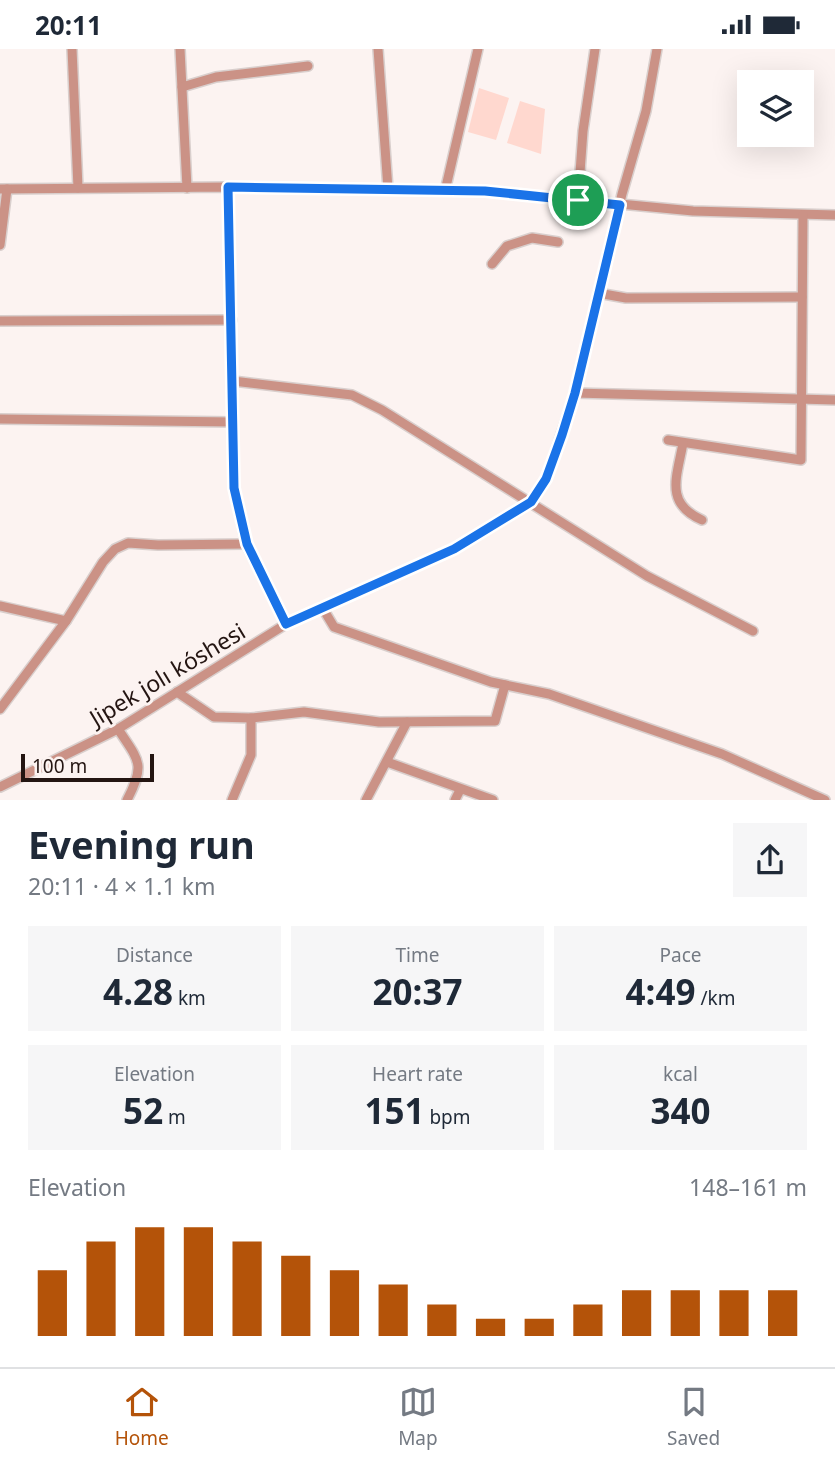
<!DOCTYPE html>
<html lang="en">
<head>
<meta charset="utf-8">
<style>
  body { margin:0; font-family:"Noto Sans",sans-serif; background:#f6f6f7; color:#1f2937; height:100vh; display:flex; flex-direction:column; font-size:26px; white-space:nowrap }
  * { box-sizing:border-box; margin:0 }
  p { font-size:23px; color:#747a83 }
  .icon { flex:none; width:38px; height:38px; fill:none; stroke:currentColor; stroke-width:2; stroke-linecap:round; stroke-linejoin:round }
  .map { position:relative; height:751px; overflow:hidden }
  .drawer { display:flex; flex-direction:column; background:#fff; flex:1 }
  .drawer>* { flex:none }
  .tools { position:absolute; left:737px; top:21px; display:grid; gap:14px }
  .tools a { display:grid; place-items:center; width:77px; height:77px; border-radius:0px; background:#fff; box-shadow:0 7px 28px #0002; font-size:35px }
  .scale { position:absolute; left:21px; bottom:18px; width:133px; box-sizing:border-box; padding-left:7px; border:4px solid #241512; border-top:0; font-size:19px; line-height:24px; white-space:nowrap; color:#241512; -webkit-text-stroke:5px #fcf3f1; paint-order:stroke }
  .pin { position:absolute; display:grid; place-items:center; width:60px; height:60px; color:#fff; margin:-30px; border:4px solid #fff; border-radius:50%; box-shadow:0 2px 7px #0007 }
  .round { display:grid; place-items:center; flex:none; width:74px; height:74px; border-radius:0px; background:#f6f6f7 }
  .overview { display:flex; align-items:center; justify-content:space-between; height:119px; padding:0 28px }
  h1 { font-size:38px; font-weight:700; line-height:52px }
  .figures { display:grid; grid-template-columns:repeat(3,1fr); gap:10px; height:119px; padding:7px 28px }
  .figures div { display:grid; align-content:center; border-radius:0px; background:#f6f6f7; text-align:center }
  .figures b { font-size:35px; font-weight:700 }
  .figures small { font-size:19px; font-weight:400 }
  .figures p { font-size:19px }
  .chart { height:196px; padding:14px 28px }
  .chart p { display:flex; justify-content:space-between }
  .chart svg { width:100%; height:126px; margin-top:7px; stroke:#b45309; stroke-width:6 }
  .status { display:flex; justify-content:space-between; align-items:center; height:49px; padding:0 35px; background:#fff; direction:ltr }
  .status svg { height:19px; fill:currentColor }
  .tab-bar { display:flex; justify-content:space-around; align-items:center; height:98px; border-top:2px solid #e0e1e3; background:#fff; font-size:19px; color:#747a83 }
  .tab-bar a { display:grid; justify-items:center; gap:4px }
  .tab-bar .selected { color:#b45309 }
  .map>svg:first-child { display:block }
  .green { fill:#ffd8cf }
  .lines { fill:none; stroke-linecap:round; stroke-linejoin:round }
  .minor-casing { stroke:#d9cfcd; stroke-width:12 }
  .minor { stroke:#cb9286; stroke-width:9 }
  .route-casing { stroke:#fff; stroke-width:14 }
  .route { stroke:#1a73e8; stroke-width:9 }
  .labels { text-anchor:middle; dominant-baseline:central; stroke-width:6; stroke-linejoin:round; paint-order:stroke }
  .street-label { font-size:23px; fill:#241512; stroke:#fcf3f1 }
</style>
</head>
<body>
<div class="status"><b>20:11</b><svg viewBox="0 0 49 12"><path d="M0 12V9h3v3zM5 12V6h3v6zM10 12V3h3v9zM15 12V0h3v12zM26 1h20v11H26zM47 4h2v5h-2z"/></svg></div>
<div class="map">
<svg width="835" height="751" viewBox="0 0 835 751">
  <rect width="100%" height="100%" fill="#fcf3f1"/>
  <g class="green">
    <path d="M 479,39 L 509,49 L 496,91 L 468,83 Z"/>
    <path d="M 520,52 L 545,60 L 541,105 L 507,94 Z"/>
  </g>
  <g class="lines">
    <g class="minor-casing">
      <g id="minor">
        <path d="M 72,0 L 78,139"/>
        <path d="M 180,0 L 187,139"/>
        <path d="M 378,0 L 388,140"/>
        <path d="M 182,38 L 216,28 L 308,17"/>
        <path d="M 228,138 L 234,439 L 246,495 L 286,575"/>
        <path d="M 0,140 L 228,138 L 485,142 L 693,162 L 835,166"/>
        <path d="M 445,142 L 478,0"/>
        <path d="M 578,151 L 583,82 L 595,0"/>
        <path d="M 0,196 L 7,140"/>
        <path d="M 492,215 L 507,197 L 532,189 L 558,193"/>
        <path d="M 598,244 L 626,249 L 802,248"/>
        <path d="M 0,272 L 232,271"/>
        <path d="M 233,332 L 352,346 L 382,361 L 647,527 L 753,582"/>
        <path d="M 575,344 L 835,351"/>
        <path d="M 0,370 L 233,373"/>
        <path d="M 668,391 L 801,411 L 803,166"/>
        <path d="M 683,394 C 677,428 664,454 702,471"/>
        <path d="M 0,557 L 66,572"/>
        <path d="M 322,558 L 334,578 L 491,633 L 549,645 L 722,705 L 825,751"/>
        <path d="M 177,643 L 214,668 L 251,669 L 304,663 L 379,673 L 495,672 L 505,636"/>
        <path d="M 0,660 L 66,572 L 103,513 L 115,500 L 128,494 L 158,496 L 246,495"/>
        <path d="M 118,680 C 139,712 146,715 127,751"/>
        <path d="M 387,713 L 493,751"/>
        <path d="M 0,738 L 118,680 L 286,575 L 455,500 L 532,453 L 546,430 L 575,344 L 622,145 L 646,62 L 657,0"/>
        <path d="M 232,751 L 251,706 L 251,669"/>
        <path d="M 366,751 L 407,673"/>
        <path d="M 455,751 L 460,741"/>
      </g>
    </g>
    <use href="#minor" class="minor"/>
  </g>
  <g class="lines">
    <g class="route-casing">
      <path id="route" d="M 228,138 L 485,142 L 620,156 L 575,344 L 562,386 L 546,430 L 531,453 L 454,500 L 286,575 L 247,495 L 234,439 Z"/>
    </g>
    <use href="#route" class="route"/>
  </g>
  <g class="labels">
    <g class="street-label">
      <text transform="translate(167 625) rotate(-31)">Jipek jolı kóshesi</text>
    </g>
  </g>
</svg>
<div class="tools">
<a><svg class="icon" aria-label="layers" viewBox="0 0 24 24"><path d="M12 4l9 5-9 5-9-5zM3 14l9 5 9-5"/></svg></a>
</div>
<div class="scale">100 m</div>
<div class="pin" style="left:578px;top:151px;background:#1e9e55"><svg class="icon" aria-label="arrive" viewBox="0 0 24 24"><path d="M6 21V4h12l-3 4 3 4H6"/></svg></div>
</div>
<section class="drawer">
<div class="overview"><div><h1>Evening run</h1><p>20:11 · 4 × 1.1 km</p></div><a class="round"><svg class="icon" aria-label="share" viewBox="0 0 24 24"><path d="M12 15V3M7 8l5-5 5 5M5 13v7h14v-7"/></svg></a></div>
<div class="figures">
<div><p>Distance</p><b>4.28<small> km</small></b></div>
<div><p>Time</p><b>20:37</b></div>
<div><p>Pace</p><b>4:49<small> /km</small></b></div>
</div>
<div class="figures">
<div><p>Elevation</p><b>52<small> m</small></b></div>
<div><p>Heart rate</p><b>151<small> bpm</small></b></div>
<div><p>kcal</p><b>340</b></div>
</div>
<div class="chart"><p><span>Elevation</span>148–161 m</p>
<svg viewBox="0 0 160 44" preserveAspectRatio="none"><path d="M5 44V21M15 44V11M25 44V6M35 44V6M45 44V11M55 44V16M65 44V21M75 44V26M85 44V33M95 44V38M105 44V38M115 44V33M125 44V28M135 44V28M145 44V28M155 44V28"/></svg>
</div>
</section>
<nav class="tab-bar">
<a class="selected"><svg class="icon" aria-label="home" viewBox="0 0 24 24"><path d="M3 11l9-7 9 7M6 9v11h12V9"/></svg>Home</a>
<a><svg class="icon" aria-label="map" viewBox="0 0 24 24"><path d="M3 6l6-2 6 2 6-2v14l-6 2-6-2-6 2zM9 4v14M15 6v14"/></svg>Map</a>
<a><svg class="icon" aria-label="saved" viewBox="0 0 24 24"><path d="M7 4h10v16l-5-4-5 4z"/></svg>Saved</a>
</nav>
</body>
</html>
